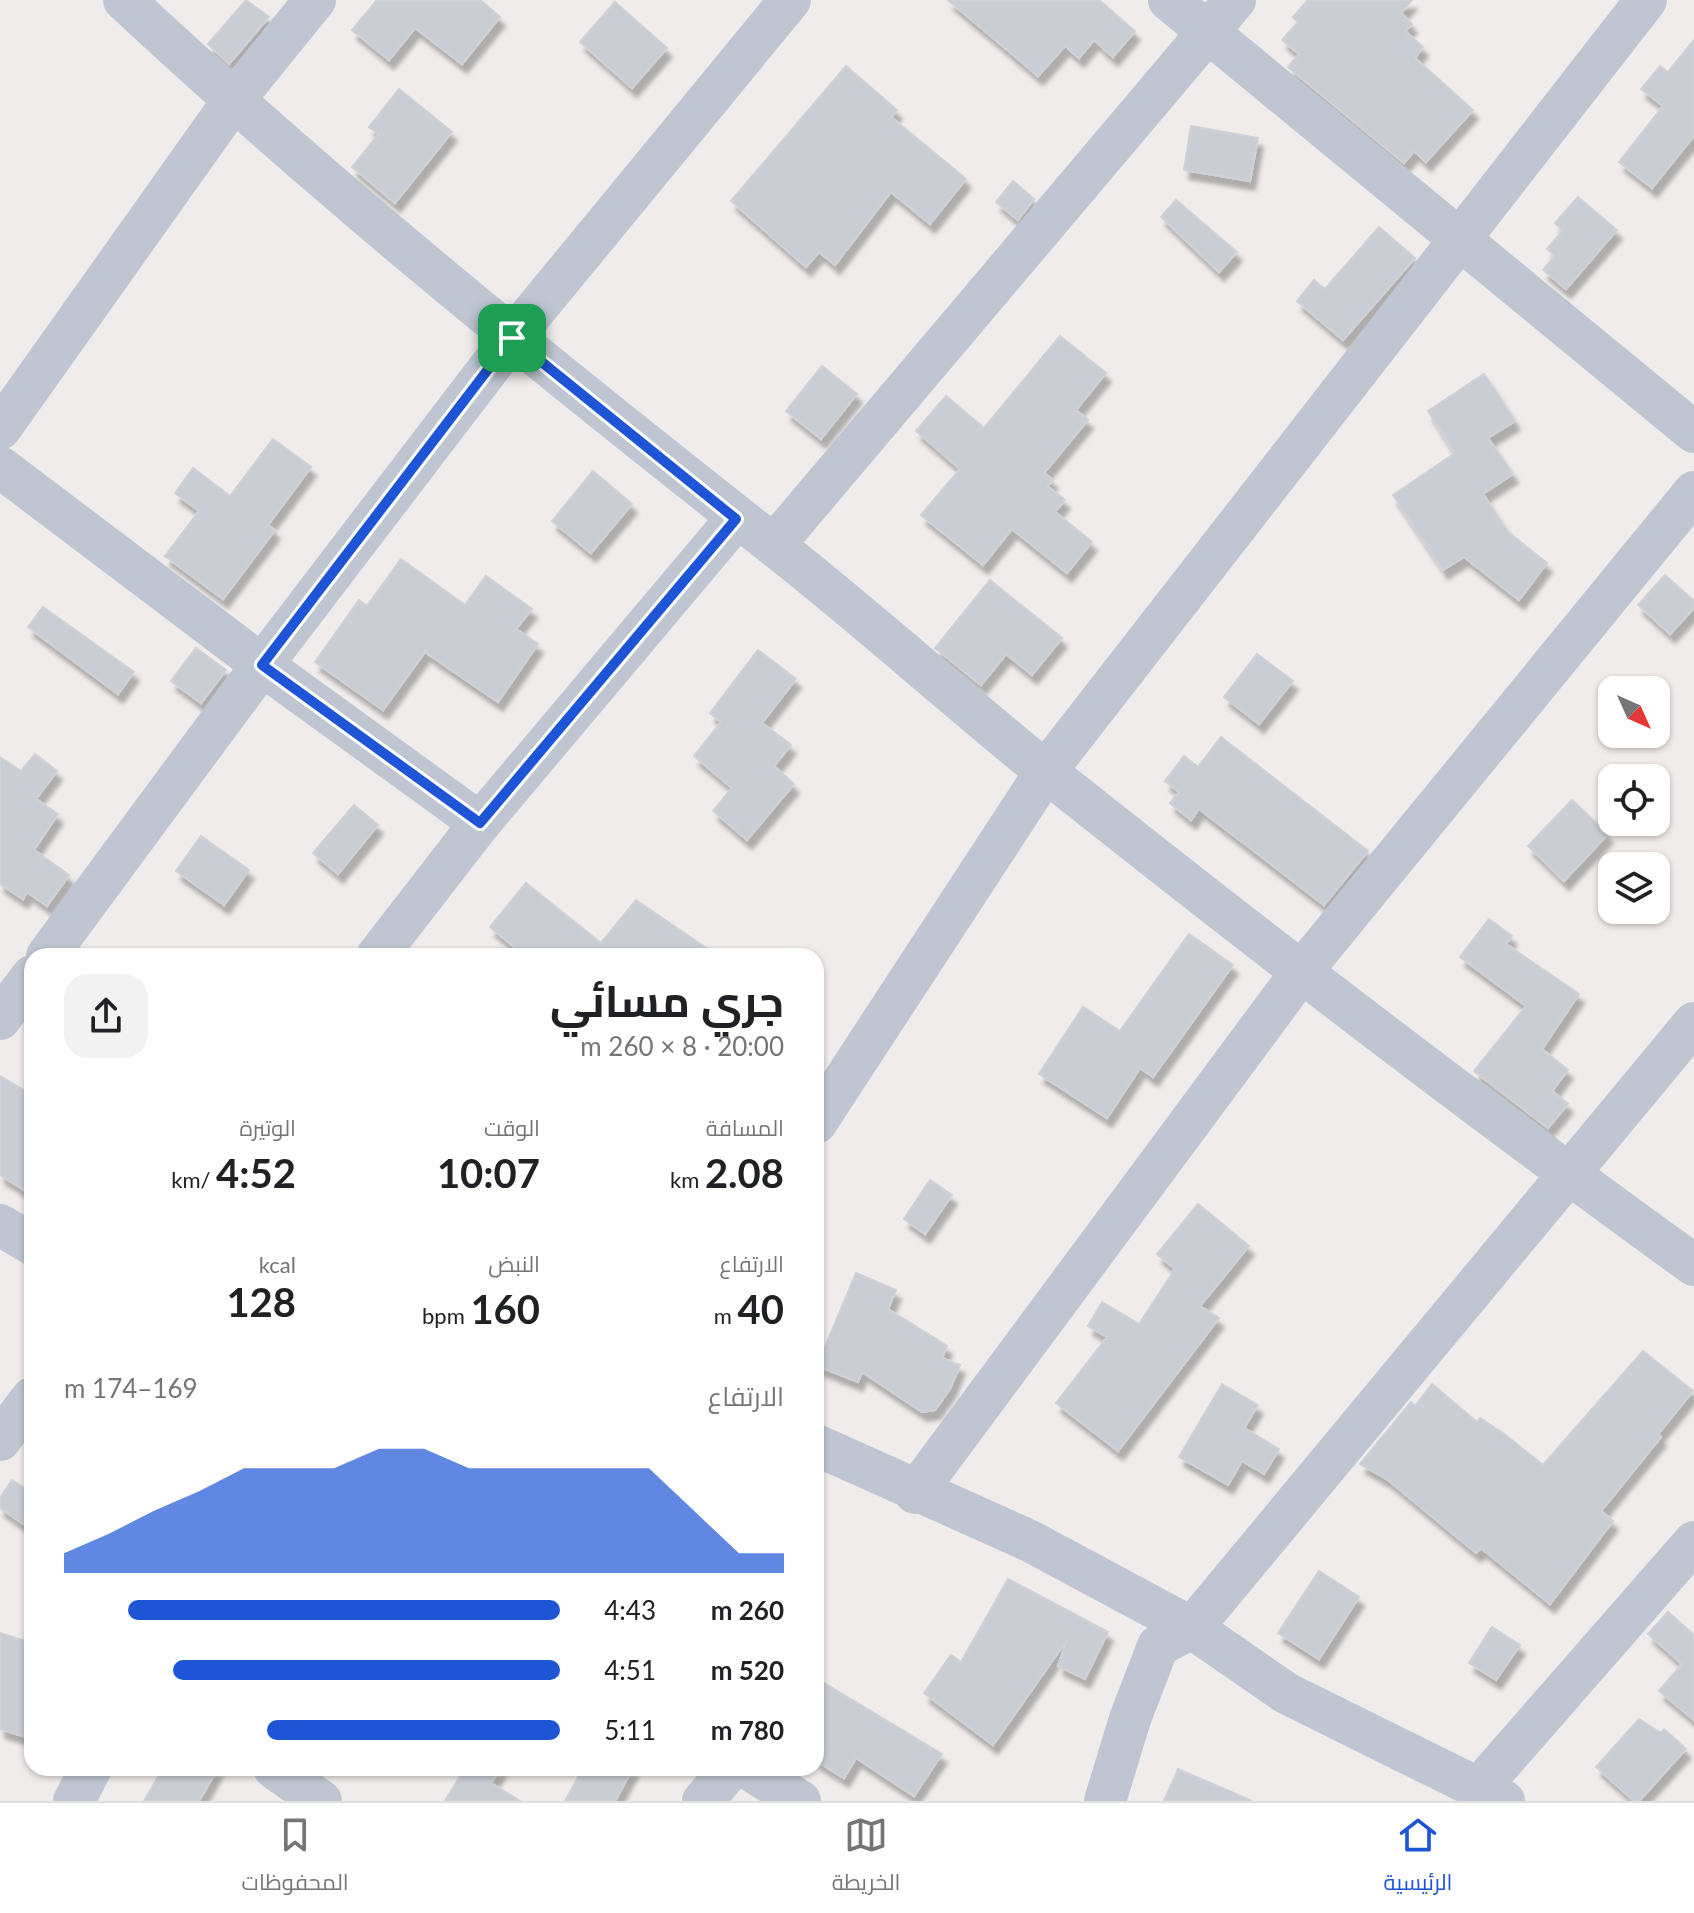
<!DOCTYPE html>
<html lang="ar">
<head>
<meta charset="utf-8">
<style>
  body { margin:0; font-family:Lato,Cairo,sans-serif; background:#f2f2f2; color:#202124; direction:rtl; height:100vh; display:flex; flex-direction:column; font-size:30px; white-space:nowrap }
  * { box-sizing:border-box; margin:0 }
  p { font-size:26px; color:#757577 }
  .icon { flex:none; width:44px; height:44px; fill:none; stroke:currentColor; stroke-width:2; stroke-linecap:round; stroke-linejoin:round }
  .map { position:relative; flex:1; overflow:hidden; direction:ltr }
  .details { position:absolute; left:24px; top:948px; width:800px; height:828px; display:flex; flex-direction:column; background:#fff; border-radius:24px; box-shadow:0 2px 6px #0004; direction:rtl }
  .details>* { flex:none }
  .needle { width:52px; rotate:135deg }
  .buttons { position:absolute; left:1598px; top:676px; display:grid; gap:16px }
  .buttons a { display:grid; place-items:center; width:72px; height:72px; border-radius:16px; background:#fff; box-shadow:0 2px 6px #0004; font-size:40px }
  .pin { position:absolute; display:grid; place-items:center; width:68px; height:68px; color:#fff; margin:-34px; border-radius:16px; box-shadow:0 4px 12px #0006 }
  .round { display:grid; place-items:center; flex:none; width:84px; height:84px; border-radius:24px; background:#f2f2f2 }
  .head { display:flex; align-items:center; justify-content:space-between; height:136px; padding:0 40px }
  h1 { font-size:44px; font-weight:700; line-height:60px }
  .figures { display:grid; grid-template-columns:repeat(3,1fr); gap:12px; height:136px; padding:8px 40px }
  .figures div { display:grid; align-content:center }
  .figures b { font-size:40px; font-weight:700 }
  .figures small { font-size:22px; font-weight:400 }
  .figures p { font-size:22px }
  .chart { height:224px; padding:16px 40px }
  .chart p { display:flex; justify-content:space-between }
  .chart svg { width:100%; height:144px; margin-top:8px; fill:#1e55d6; opacity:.7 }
  ul { padding:0 40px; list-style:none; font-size:26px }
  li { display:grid; grid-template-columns:128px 96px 1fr; align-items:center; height:60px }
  li i { height:20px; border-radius:10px; background:#1e55d6 }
  .dock { display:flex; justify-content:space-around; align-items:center; height:112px; border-top:2px solid #e0e0e0; background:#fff; font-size:22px; color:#757577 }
  .dock a { display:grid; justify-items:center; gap:4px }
  .dock .selected { color:#1e55d6 }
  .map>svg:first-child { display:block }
  .building { fill:#cbcdd4; stroke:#d0d1d7; stroke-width:2; filter:url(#shadow) }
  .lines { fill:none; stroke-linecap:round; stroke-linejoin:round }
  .street { stroke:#bfc6d1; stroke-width:42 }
  .route-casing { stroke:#fff; stroke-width:16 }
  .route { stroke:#1e55d6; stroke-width:10 }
</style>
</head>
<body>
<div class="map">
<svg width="1694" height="1801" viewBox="0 0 1694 1801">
  <defs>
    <filter id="shadow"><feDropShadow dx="5" dy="9" stdDeviation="2" flood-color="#0004"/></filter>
  </defs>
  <rect width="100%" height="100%" fill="#efeceb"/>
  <g class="building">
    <path d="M 246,0 L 269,17 L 229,64 L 208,44 Z"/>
    <path d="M 377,0 L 480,0 L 500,17 L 462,64 L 415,28 L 389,60 L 352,30 Z"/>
    <path d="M 948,0 L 1099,0 L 1135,31 L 1113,57 L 1094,40 L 1079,58 L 1065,46 L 1038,76 Z"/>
    <path d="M 1308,0 L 1412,0 L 1401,13 L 1412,24 L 1405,31 L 1423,47 L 1415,58 L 1473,110 L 1426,162 L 1414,151 L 1404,163 L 1288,67 L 1299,54 L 1282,40 L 1298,22 L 1293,17 Z"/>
    <path d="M 615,2 L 667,48 L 632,88 L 580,42 Z"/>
    <path d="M 1694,40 L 1694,136 L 1652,188 L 1619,162 L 1663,106 L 1641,89 L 1660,66 L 1668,72 Z"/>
    <path d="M 846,66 L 897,110 L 891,117 L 966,179 L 930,224 L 891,192 L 835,265 L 819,252 L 806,267 L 731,201 Z"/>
    <path d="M 399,89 L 452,132 L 395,203 L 352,167 L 379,134 L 369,127 Z"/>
    <path d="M 1191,126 L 1258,138 L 1250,181 L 1184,170 Z"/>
    <path d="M 1013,181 L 1034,199 L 1018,220 L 996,202 Z"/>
    <path d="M 1578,197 L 1617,230 L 1566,289 L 1543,270 L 1555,256 L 1547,249 L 1563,230 L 1555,223 Z"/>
    <path d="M 1176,200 L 1237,252 L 1219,272 L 1161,217 Z"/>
    <path d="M 1379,227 L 1415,258 L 1343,340 L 1297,301 L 1314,280 L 1325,289 Z"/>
    <path d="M 1060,336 L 1106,373 L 1076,410 L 1088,420 L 1044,473 L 1053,480 L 1047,486 L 1065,500 L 1055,512 L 1092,542 L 1067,573 L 1012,529 L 983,565 L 921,515 L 960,469 L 916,431 L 946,396 L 984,428 Z"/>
    <path d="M 822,366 L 857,394 L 821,439 L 786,411 Z"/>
    <path d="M 1484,374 L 1515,421 L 1488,438 L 1513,474 L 1483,494 L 1508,532 L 1547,563 L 1519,600 L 1464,557 L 1443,570 L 1393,495 L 1455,453 L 1428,411 Z"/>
    <path d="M 273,439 L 311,467 L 268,525 L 275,530 L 223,599 L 165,556 L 199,511 L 175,493 L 193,468 L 230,496 Z"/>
    <path d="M 593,471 L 632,504 L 591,553 L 552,521 Z"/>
    <path d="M 401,559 L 465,605 L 486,576 L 532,609 L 516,629 L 538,644 L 498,702 L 425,652 L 383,710 L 315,662 L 359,600 L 367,606 Z"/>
    <path d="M 1665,575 L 1694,601 L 1694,608 L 1670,634 L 1638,605 Z"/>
    <path d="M 990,580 L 1062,638 L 1032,675 L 1006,654 L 981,685 L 935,648 Z"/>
    <path d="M 43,607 L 134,672 L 118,694 L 28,627 Z"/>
    <path d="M 196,648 L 226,670 L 201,703 L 171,681 Z"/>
    <path d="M 758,650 L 796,679 L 762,723 L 791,745 L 774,766 L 794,784 L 747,840 L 713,811 L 732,788 L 694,756 L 721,722 L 710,713 Z"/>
    <path d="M 1257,654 L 1293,681 L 1259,724 L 1224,697 Z"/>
    <path d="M 1221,737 L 1368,851 L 1324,905 L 1199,809 L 1191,820 L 1170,803 L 1179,792 L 1165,781 L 1184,756 L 1198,767 Z"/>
    <path d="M 35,754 L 57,771 L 36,799 L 58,814 L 34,850 L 69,875 L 47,906 L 27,892 L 23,899 L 0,884 L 0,757 L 21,771 Z"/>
    <path d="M 1572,800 L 1608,834 L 1564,881 L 1528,846 Z"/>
    <path d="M 354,805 L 378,825 L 338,874 L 313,853 Z"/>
    <path d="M 201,836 L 249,870 L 224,905 L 176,871 Z"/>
    <path d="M 526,883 L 601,943 L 636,900 L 718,956 L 525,956 L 490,927 Z"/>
    <path d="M 1489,919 L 1512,936 L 1506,944 L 1579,994 L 1542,1049 L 1568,1070 L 1552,1091 L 1568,1104 L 1548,1128 L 1474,1071 L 1526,1006 L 1460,957 Z"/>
    <path d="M 1189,934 L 1233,965 L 1153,1077 L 1140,1068 L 1107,1118 L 1039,1074 L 1083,1007 L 1120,1031 Z"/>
    <path d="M 0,1076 L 32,1095 L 32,1195 L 0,1175 Z"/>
    <path d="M 930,1180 L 952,1195 L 925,1234 L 904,1219 Z"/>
    <path d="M 1198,1204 L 1249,1246 L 1200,1306 L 1219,1318 L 1118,1451 L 1056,1403 L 1107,1337 L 1088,1326 L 1102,1302 L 1139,1324 L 1175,1269 L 1157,1254 Z"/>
    <path d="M 856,1273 L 896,1290 L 888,1309 L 947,1346 L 942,1358 L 960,1365 L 950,1389 L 935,1410 L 922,1412 L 862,1372 L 858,1382 L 817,1366 Z"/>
    <path d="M 1643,1351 L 1693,1391 L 1658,1434 L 1661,1437 L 1601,1511 L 1613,1521 L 1550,1604 L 1481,1548 L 1476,1553 L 1388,1480 L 1360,1464 L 1411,1402 L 1415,1406 L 1432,1384 L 1477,1422 L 1480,1418 L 1503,1433 L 1543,1465 Z"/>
    <path d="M 1222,1384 L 1258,1405 L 1244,1428 L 1279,1449 L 1264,1474 L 1242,1461 L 1228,1485 L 1179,1457 Z"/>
    <path d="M 12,1480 L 32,1493 L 32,1530 L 0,1508 L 0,1498 Z"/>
    <path d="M 1319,1571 L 1359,1597 L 1319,1659 L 1278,1633 Z"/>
    <path d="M 1008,1579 L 1108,1632 L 1085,1679 L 1058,1666 L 1067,1640 L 993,1745 L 924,1693 L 951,1655 L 961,1662 Z"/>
    <path d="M 1668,1612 L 1694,1635 L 1694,1720 L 1659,1691 L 1682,1664 L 1648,1634 Z"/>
    <path d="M 1492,1627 L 1520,1645 L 1496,1680 L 1469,1663 Z"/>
    <path d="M 0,1633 L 32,1643 L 32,1739 L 0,1729 Z"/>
    <path d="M 816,1678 L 942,1754 L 914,1796 L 856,1758 L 844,1778 L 816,1761 Z"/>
    <path d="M 1639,1719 L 1661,1733 L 1664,1729 L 1686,1749 L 1639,1801 L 1634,1801 L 1596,1767 Z"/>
    <path d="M 163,1768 L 218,1768 L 199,1801 L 144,1801 Z"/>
    <path d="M 465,1768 L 501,1768 L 491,1783 L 520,1801 L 445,1801 Z"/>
    <path d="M 583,1768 L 633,1768 L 615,1801 L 565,1801 Z"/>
    <path d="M 1178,1769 L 1252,1801 L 1164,1801 Z"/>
  </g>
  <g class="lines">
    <g class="street">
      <path d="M 124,0 C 332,194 553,372 776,547 C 869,620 957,700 1049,774 C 1260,942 1475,1107 1694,1265"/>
      <path d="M 1169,0 L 1694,432"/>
      <path d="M 0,429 L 233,101 L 315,0"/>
      <path d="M 0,467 L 262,665 L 480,823"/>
      <path d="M 774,545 L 1235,0"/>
      <path d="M 47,956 L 262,665 L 512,338 L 790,0"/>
      <path d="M 377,956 L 480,823 L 736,519"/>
      <path d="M 0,1019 L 32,976"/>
      <path d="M 816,1123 L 1046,771 L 1646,0"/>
      <path d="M 0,1225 L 32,1244"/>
      <path d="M 0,1440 L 32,1398"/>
      <path d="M 816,1445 L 1030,1541 L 1192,1628 L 1286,1693 L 1504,1801"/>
      <path d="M 915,1493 L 1302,971 L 1694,492"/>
      <path d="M 274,1768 L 321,1801"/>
      <path d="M 747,1768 L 800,1801"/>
      <path d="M 1479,1788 L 1694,1542"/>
      <path d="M 74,1801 L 91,1768"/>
      <path d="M 703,1801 L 731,1768"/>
      <path d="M 1105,1801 L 1130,1719 L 1158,1646 L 1192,1628 L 1694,1023"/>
    </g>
  </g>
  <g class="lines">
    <g class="route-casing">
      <path id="route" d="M 512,338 L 736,519 L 480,823 L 262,665 Z"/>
    </g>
    <use href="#route" class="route"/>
  </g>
</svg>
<div class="buttons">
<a><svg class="needle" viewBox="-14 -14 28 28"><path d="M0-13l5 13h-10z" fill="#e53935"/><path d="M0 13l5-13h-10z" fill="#757577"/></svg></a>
<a><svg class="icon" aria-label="locate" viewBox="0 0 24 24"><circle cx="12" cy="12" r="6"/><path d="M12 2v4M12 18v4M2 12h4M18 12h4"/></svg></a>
<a><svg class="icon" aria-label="layers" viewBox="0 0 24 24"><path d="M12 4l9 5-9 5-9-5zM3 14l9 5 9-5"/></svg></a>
</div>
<div class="pin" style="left:512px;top:338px;background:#1e9e55"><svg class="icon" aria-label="arrive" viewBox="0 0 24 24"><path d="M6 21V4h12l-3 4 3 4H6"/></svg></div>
<section class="details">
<div class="head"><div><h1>جري مسائي</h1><p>20:00 · 8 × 260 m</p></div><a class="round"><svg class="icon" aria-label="share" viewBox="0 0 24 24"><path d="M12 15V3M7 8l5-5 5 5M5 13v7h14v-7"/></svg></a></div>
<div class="figures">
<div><p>المسافة</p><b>2.08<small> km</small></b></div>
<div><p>الوقت</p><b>10:07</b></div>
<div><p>الوتيرة</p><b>4:52<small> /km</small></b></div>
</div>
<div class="figures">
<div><p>الارتفاع</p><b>40<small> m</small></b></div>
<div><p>النبض</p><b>160<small> bpm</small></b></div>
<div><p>kcal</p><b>128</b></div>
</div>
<div class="chart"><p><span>الارتفاع</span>169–174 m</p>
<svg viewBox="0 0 160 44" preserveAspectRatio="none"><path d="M0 44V38L10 32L20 25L30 19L40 12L50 12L60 12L70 6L80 6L90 12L100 12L110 12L120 12L130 12L140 25L150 38L160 38V44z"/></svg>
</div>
<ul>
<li><b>260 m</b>4:43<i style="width:87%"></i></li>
<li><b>520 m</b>4:51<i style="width:78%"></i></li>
<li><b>780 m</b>5:11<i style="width:59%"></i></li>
</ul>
</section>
</div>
<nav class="dock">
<a class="selected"><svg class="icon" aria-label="home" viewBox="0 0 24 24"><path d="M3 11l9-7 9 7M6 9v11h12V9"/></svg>الرئيسية</a>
<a><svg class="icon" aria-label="map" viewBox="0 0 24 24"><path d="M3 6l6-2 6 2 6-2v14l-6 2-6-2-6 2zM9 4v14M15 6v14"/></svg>الخريطة</a>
<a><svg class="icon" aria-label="saved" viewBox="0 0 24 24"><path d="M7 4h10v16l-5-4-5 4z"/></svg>المحفوظات</a>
</nav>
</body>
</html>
